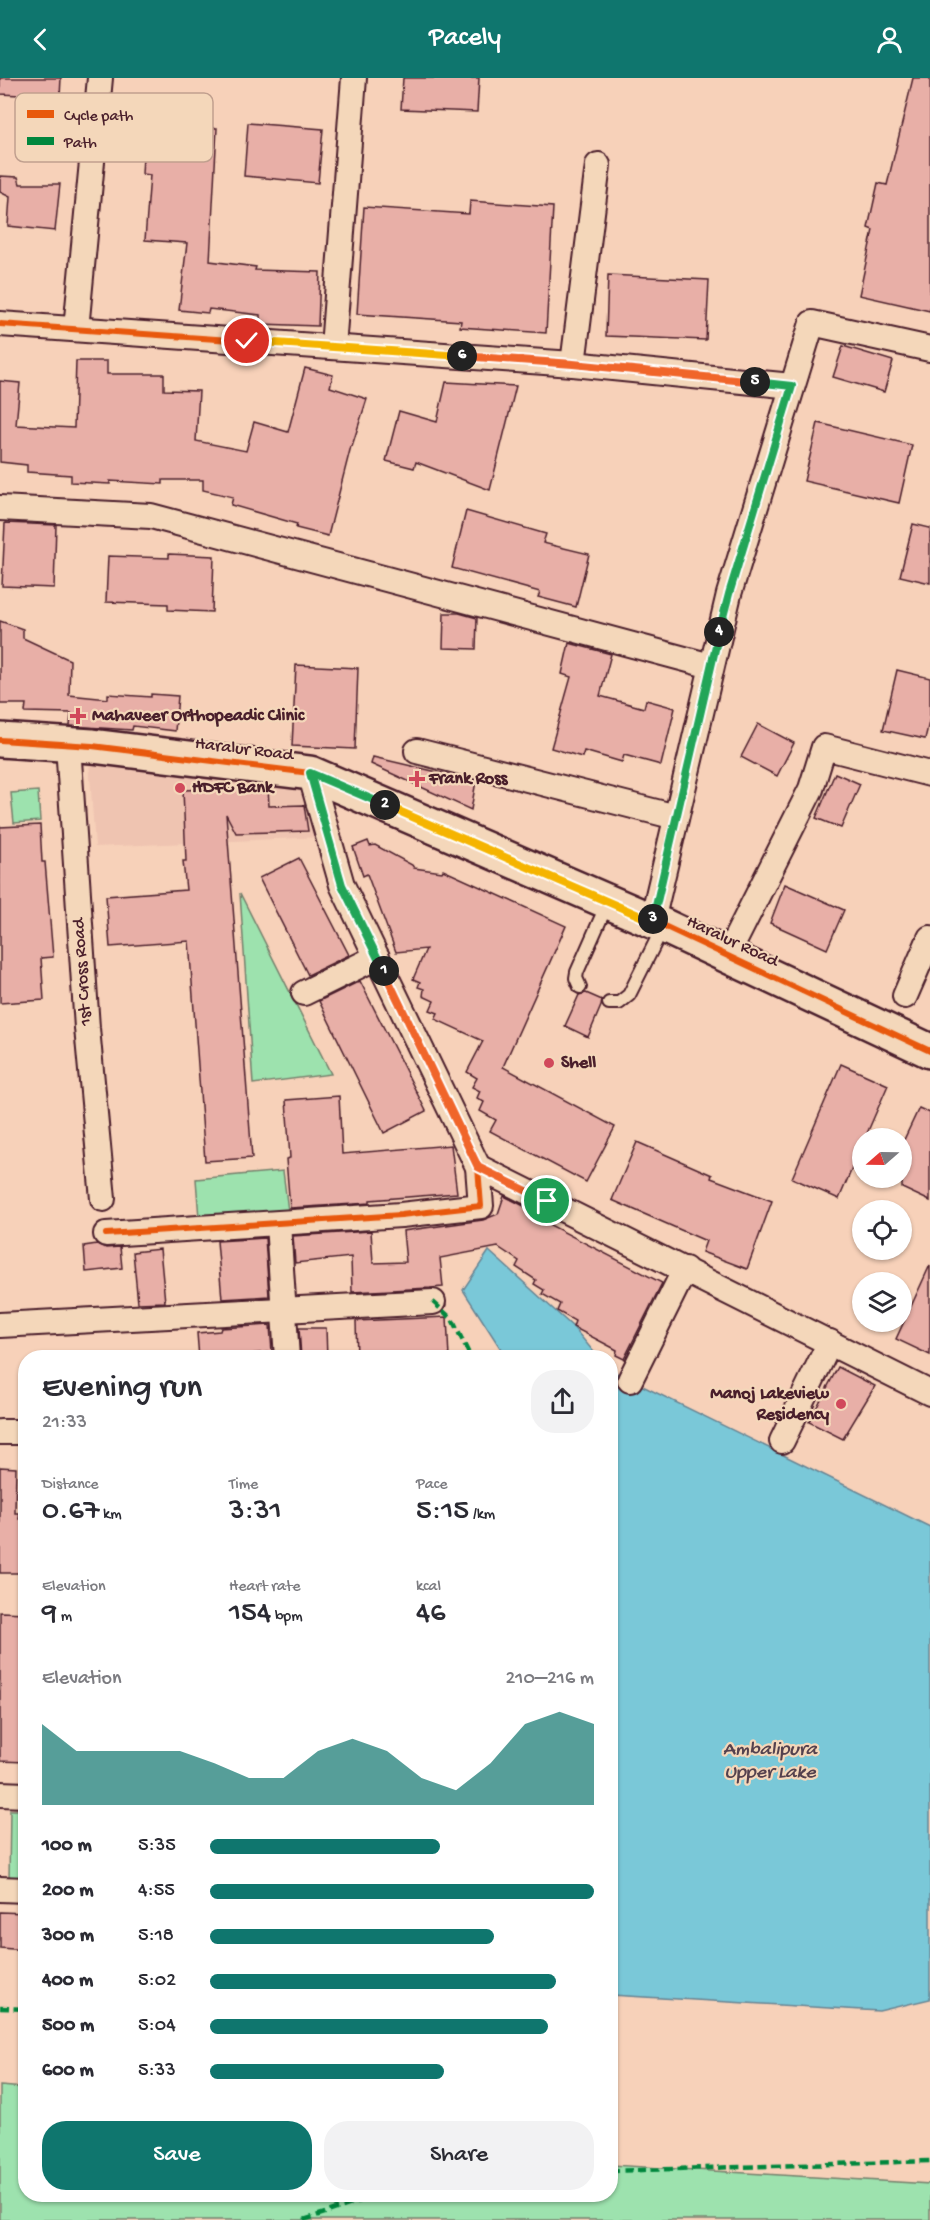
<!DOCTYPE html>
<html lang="en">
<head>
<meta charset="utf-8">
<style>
  body { margin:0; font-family:"Gochi Hand",sans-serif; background:#f2f2f3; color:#2b2b33; height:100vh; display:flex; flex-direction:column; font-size:22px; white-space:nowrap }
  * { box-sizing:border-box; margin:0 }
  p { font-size:20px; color:#7c7c81 }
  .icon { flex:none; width:33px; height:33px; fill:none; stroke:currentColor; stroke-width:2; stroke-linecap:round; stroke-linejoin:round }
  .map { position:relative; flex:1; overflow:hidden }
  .details { position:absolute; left:18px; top:1272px; width:600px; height:852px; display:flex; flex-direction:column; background:#fff; border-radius:24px; box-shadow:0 2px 4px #0004 }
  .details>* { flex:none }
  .needle { width:39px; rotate:250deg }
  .buttons { position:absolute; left:852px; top:1050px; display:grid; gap:12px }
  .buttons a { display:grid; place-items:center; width:60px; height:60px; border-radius:50%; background:#fff; box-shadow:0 2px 4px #0004; font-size:30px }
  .pin { position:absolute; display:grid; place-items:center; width:51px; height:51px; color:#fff; margin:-26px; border:3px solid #fff; border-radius:50%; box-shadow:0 2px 6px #0007 }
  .km { position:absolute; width:30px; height:30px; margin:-15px; border-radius:50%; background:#222; color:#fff; font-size:16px; line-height:30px; text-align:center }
  .round { display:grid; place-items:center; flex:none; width:63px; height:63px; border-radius:24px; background:#f2f2f3 }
  .overview { display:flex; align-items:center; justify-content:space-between; height:102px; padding:0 24px }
  h1 { font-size:33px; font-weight:600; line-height:45px }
  .metrics { display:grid; grid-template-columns:repeat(3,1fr); gap:9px; height:102px; padding:6px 24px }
  .metrics div { display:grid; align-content:center }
  .metrics b { font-size:30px; font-weight:600 }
  .metrics small { font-size:16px; font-weight:400 }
  .metrics p { font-size:16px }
  .chart { height:168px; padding:12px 24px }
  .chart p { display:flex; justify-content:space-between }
  .chart svg { width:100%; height:108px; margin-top:6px; fill:#0f766e; opacity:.7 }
  .primary-button { display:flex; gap:12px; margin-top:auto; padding:12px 24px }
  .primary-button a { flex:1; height:69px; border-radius:24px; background:#0f766e; color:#fff; font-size:24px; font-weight:600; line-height:69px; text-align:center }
  .primary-button a+a { background:#f2f2f3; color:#2b2b33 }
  ul { padding:0 24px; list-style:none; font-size:20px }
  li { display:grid; grid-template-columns:96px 72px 1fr; align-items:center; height:45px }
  li i { height:15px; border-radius:8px; background:#0f766e }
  header { display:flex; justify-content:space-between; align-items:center; height:78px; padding:0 24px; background:#0f766e; color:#fff; font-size:27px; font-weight:600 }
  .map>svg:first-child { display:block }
  .built { fill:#efc4b1 }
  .green { fill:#9de2ae; stroke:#74806c; stroke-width:1.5 }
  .water { fill:#7ac8d8; stroke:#678493; stroke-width:1.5 }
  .building { fill:#e8afa7; stroke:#4a1f2b; stroke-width:1.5 }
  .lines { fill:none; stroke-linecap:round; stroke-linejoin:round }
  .lane-casing { stroke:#4a1f2b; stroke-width:16 }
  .street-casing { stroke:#4a1f2b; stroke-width:28 }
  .secondary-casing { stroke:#4a1f2b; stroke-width:38 }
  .lane { stroke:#f4d7ba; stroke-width:12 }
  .street { stroke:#f4d7ba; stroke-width:24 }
  .secondary { stroke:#f4d7ba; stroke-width:33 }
  .quiet { stroke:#00873e; stroke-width:4.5; stroke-dasharray:9 4.5; stroke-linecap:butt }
  .cycleway-casing { stroke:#f4d7ba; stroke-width:10 }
  .cycleway { stroke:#e8590c; stroke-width:6 }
  .split-1-casing { stroke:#fff; stroke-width:12 }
  .split-2-casing { stroke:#fff; stroke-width:12 }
  .split-3-casing { stroke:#fff; stroke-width:12 }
  .split-4-casing { stroke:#fff; stroke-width:12 }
  .split-5-casing { stroke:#fff; stroke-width:12 }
  .split-6-casing { stroke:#fff; stroke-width:12 }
  .split-7-casing { stroke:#fff; stroke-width:12 }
  .split-1 { stroke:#f0652b; stroke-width:8 }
  .split-2 { stroke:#22a559; stroke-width:8 }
  .split-3 { stroke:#f5b400; stroke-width:8 }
  .split-4 { stroke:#22a559; stroke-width:8 }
  .split-5 { stroke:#22a559; stroke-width:8 }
  .split-6 { stroke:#f0652b; stroke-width:8 }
  .split-7 { stroke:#f5b400; stroke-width:8 }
  .poi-dot { fill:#d1495b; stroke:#f4d7ba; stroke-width:2 }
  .labels { text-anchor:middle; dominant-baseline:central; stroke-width:4.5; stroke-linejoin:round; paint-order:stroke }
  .poi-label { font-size:18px; font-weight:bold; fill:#4a1f2b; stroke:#f4d7ba; text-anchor:start }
  .street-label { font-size:18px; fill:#4a1f2b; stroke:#f4d7ba }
  .water-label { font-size:20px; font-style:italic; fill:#54414e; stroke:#f4d7ba }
  .key { fill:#f4d7ba; stroke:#c1a08f; stroke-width:1.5 }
  .key-label { font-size:16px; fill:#4a1f2b }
</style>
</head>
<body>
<header><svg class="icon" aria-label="back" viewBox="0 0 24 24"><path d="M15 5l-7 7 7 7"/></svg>Pacely<svg class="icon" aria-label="person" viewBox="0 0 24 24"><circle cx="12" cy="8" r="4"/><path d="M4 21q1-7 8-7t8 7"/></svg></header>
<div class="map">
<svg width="930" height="2142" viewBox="0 0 930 2142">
  <rect width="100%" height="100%" fill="#f7d1b9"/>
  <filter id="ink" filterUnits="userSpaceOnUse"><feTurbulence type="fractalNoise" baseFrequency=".0167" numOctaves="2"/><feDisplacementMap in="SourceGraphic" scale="12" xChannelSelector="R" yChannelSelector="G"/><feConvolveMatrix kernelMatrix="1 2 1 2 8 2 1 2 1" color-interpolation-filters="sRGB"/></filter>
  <g filter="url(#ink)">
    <path class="built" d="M 89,683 L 306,698 L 323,759 L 95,769 Z"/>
    <g class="green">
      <path d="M 38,713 L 40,743 L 14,745 L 11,715 Z"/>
      <path d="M 240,815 L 331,996 L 253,1006 Z"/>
      <path d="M 283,1093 L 288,1133 L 199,1140 L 196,1101 Z"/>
      <path d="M 10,1732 L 25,1732 L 25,1804 L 9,1804 Z"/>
      <path d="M 0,2008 L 25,2010 L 26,2116 L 610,2116 L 611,2087 L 930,2106 L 930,2142 L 0,2142 Z"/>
    </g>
    <g class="water">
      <path d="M 489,1173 L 573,1249 L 598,1279 L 506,1279 L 463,1212 Z"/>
      <path d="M 610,1292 L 930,1449 L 930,1921 L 879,1933 L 611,1917 Z"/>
    </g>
    <g class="building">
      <path d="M 0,0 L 61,0 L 60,19 L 0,16 Z"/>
      <path d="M 403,0 L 479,0 L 477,34 L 401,31 Z"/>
      <path d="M 913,0 L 930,0 L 930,233 L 859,217 L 873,152 L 868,150 L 878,105 L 887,107 Z"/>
      <path d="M 248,45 L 323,51 L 318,105 L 244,98 Z"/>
      <path d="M 162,48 L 217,50 L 210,183 L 256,189 L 255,192 L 320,194 L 318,248 L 260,246 L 260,237 L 209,231 L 208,235 L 179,232 L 187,165 L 145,162 L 150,97 L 142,96 L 144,60 L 162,61 Z"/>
      <path d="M 0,98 L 18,99 L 20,106 L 60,106 L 55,153 L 8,148 L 10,119 L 0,114 Z"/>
      <path d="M 470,123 L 553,129 L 546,255 L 460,249 L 461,243 L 357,236 L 364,129 L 469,136 Z"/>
      <path d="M 608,197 L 709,202 L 706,262 L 606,258 Z"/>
      <path d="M 843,268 L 893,283 L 884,314 L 833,299 Z"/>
      <path d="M 76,283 L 107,283 L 107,296 L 164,296 L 164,312 L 199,313 L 196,363 L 246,373 L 254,344 L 288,354 L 305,290 L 333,297 L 330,309 L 367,321 L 352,368 L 351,368 L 328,458 L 296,450 L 297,446 L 231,427 L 233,419 L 203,412 L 203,402 L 163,402 L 163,406 L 110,403 L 110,406 L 71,404 L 71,397 L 27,394 L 27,387 L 0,384 L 0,303 L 20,305 L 16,347 L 74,350 Z"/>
      <path d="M 446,304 L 516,308 L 490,412 L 416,384 L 414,390 L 386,383 L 399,333 L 437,344 Z"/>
      <path d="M 818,345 L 912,367 L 899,425 L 804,403 Z"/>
      <path d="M 466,433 L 546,456 L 543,465 L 589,476 L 576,529 L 538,519 L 540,514 L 452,490 Z"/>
      <path d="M 5,445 L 56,447 L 54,510 L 2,508 Z"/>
      <path d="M 913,446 L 930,450 L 930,505 L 900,498 Z"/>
      <path d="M 169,476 L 214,478 L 212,534 L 168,532 L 168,526 L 106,524 L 108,478 L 169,480 Z"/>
      <path d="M 444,535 L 459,535 L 477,540 L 476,571 L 443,570 Z"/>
      <path d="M 0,543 L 23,551 L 23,560 L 70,582 L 69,617 L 108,621 L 108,616 L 151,619 L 151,616 L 178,618 L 175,653 L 133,648 L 132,652 L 70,648 L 71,635 L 25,634 L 26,626 L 0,626 Z"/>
      <path d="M 569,565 L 611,576 L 600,618 L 644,630 L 646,622 L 675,630 L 661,687 L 624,677 L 622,684 L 584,673 L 582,679 L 551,670 L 571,599 L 562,596 Z"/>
      <path d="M 296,587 L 358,590 L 355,671 L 292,668 Z"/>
      <path d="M 897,592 L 930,600 L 930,640 L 925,661 L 883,652 Z"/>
      <path d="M 758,646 L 794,665 L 777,698 L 741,679 Z"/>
      <path d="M 373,679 L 476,703 L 471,732 L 371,686 Z"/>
      <path d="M 835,695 L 860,706 L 841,750 L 816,740 Z"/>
      <path d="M 268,709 L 269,728 L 304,727 L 308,753 L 236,755 L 226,736 L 252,1080 L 205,1083 L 189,863 L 110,869 L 106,818 L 186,812 L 183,783 L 186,783 L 183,712 Z"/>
      <path d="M 40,747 L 42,784 L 45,784 L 53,879 L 41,880 L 44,922 L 0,925 L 0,749 Z"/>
      <path d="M 368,763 L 370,768 L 375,767 L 412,787 L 414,790 L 442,794 L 443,792 L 566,848 L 503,989 L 615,1049 L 586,1104 L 490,1053 L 496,1042 L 480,1033 L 484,1024 L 477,1020 L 480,1013 L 472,1009 L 477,1000 L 467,994 L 483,963 L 435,941 L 438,935 L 430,932 L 434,923 L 423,918 L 424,911 L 418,909 L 420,904 L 413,901 L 426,871 L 396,874 L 367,796 L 363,798 L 353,769 Z"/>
      <path d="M 299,780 L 349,877 L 308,897 L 259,800 Z"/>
      <path d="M 785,806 L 844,832 L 827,871 L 770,845 Z"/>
      <path d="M 360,903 L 426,1033 L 384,1055 L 319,923 Z"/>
      <path d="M 586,915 L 602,922 L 601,928 L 588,959 L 565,948 L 579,917 Z"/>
      <path d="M 841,986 L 888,1007 L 865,1060 L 862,1060 L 862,1067 L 839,1121 L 792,1100 Z"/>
      <path d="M 339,1018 L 342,1076 L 451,1067 L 457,1115 L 370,1122 L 370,1125 L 290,1130 L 286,1081 L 290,1080 L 286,1022 Z"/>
      <path d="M 919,1030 L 930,1035 L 930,1123 L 902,1110 L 902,1066 Z"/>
      <path d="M 637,1064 L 712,1097 L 711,1100 L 772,1123 L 747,1191 L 702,1174 L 706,1163 L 612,1122 Z"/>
      <path d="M 504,1118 L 552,1142 L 550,1147 L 662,1205 L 624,1281 L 616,1277 L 617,1272 L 573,1249 L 575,1243 L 557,1233 L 560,1226 L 542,1216 L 544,1212 L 534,1206 L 536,1202 L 516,1189 L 519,1183 L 498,1169 L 440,1180 L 443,1209 L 430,1210 L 352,1214 L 351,1179 L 295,1185 L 293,1158 L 371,1153 L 373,1185 L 406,1184 L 403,1153 L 483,1142 L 498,1136 Z"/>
      <path d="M 265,1160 L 269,1218 L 222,1221 L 217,1163 Z"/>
      <path d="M 97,1166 L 106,1170 L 120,1169 L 122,1190 L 86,1194 L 84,1168 Z"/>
      <path d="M 160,1171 L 165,1224 L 138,1225 L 133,1174 Z"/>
      <path d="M 930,1187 L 930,1277 L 896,1261 Z"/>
      <path d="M 447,1239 L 449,1280 L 357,1280 L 356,1243 Z"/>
      <path d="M 270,1247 L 272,1274 L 250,1276 L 250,1280 L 199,1280 L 197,1255 L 220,1253 L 221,1250 Z"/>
      <path d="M 299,1250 L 326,1250 L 327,1280 L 301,1280 Z"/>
      <path d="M 838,1289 L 875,1308 L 843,1361 L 809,1344 Z"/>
      <path d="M 0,1389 L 16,1390 L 15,1435 L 20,1435 L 19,1441 L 26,1441 L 26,1490 L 19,1490 L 19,1495 L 0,1495 Z"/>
      <path d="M 0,1534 L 26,1535 L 26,1684 L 0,1683 Z"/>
      <path d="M 0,1834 L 26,1835 L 26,1872 L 0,1870 Z"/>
    </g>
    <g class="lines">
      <g class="lane-casing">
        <g id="lane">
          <path d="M 580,909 L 576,900 L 577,894 L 608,824"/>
          <path d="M 609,925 L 619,925 L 629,917 L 663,849"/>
        </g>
      </g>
      <g class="street-casing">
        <g id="street">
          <path d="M 0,246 L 573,286 L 792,308"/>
          <path d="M 76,251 L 100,0"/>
          <path d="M 333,269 L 354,0"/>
          <path d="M 573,286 L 598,87"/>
          <path d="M 0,430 L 151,438 L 711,588"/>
          <path d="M 68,667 L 87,950 L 103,1121"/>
          <path d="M 417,673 L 676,739"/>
          <path d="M 652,843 L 729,516 L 812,245 L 930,271"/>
          <path d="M 727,878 L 811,711 L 824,669 L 930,696"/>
          <path d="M 304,915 L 377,879"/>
          <path d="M 905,918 L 930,860"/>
          <path d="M 478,1089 L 930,1315"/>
          <path d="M 278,1146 L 287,1280"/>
          <path d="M 106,1156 L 401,1137 L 481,1128 L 478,1089 L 342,807 L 310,695"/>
          <path d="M 0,1247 L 433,1224"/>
          <path d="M 630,1302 L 685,1191"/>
          <path d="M 0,1354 L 26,1354"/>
          <path d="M 782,1363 L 830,1264"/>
          <path d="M 0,1716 L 26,1717"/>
          <path d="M 0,1811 L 26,1812"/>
        </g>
      </g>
      <g class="secondary-casing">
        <path id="secondary" d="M 0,662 L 92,668 L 310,695 L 664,848 L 930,973"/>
      </g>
      <use href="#lane" class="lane"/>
      <use href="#street" class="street"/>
      <use href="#secondary" class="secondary"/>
      <g class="quiet">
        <path d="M 433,1224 L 452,1241 L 471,1280"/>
        <path d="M 0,1930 L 26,1931"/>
        <path d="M 610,2093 L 930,2083"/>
        <path d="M 304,2142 L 375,2118 L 397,2116"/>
      </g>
      <g class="cycleway-casing">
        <g id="cycleway">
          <path d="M 0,246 L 573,286 L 792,308"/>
          <path d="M 0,662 L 92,668 L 310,695 L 664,848 L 930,973"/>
          <path d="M 106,1156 L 401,1137 L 481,1128 L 478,1089 L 342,807 L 310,695"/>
        </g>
      </g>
      <use href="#cycleway" class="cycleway"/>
    </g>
  </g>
  <g class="lines" filter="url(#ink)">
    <g class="split-1-casing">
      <path id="split-1" d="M 384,893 L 478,1089 L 547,1123"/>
    </g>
    <g class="split-2-casing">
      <path id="split-2" d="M 384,893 L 342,807 L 310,695 L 385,727"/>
    </g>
    <g class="split-3-casing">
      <path id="split-3" d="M 385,727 L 652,843 L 653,841"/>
    </g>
    <g class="split-4-casing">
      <path id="split-4" d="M 653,841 L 719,554"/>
    </g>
    <g class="split-5-casing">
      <path id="split-5" d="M 719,554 L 729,516 L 792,308 L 755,304"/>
    </g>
    <g class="split-6-casing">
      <path id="split-6" d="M 462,278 L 573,286 L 755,304"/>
    </g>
    <g class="split-7-casing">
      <path id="split-7" d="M 247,263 L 462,278"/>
    </g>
    <use href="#split-1" class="split-1"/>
    <use href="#split-2" class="split-2"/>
    <use href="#split-3" class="split-3"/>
    <use href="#split-4" class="split-4"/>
    <use href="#split-5" class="split-5"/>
    <use href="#split-6" class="split-6"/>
    <use href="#split-7" class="split-7"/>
  </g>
  <g class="poi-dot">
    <path d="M75 629h6v6h6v6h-6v6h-6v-6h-6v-6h6z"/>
    <path d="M414 692h6v6h6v6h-6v6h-6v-6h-6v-6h6z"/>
    <circle cx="180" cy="710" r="6"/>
    <circle cx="549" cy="985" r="6"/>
    <circle cx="841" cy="1326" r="6"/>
  </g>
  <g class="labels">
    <g class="poi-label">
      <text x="92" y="638">Mahaveer Orthopeadic Clinic</text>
      <text x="429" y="701">Frank Ross</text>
      <text x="192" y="710">HDFC Bank</text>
      <text x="561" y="985">Shell</text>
      <text x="829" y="1316" text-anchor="end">Manoj Lakeview<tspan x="829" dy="21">Residency</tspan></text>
    </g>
    <g class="street-label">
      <text transform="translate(244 672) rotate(7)">Haralur Road</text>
      <text transform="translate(732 864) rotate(25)">Haralur Road</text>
      <text transform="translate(83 894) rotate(-94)">1st Cross Road</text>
    </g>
    <g class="water-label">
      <text x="770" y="1672">Ambalipura<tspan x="770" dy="23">Upper Lake</tspan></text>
    </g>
  </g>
  <rect x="15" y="15" width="198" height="69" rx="9" class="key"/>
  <rect x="27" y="32" width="27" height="8" fill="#e8590c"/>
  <rect x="27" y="59" width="27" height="8" fill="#00873e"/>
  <g class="key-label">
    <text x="64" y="42">Cycle path</text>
    <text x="64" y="69">Path</text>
  </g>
</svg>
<div class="buttons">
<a><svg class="needle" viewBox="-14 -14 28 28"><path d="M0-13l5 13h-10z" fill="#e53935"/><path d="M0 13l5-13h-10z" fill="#7c7c81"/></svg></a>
<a><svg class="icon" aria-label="locate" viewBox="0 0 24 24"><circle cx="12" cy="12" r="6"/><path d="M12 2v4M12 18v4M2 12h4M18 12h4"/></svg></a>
<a><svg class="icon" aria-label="layers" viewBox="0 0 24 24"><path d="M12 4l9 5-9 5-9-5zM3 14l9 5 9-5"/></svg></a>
</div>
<div class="pin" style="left:547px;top:1123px;background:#1e9e55"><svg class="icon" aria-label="arrive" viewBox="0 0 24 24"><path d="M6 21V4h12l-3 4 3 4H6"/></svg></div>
<div class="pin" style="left:247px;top:263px;background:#d93025"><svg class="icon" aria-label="check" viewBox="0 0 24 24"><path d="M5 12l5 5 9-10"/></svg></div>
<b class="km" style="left:384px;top:893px">1</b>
<b class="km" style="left:385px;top:727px">2</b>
<b class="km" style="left:653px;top:841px">3</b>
<b class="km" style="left:719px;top:554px">4</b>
<b class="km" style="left:755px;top:304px">5</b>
<b class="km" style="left:462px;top:278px">6</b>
<section class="details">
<div class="overview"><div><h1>Evening run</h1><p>21:33</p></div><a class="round"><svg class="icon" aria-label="share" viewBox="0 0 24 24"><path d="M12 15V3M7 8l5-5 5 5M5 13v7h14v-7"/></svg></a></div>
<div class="metrics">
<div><p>Distance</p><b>0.67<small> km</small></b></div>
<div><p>Time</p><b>3:31</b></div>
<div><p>Pace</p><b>5:15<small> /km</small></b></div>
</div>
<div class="metrics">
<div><p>Elevation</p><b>9<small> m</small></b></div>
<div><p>Heart rate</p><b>154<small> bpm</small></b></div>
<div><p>kcal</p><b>46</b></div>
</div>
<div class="chart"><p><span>Elevation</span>210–216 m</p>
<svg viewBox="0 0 160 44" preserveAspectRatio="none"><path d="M0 44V11L10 22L20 22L30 22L40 22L50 27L60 33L70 33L80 22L90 17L100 22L110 33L120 38L130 27L140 11L150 6L160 11V44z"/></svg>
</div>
<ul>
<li><b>100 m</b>5:35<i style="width:60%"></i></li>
<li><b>200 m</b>4:55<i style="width:100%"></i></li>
<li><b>300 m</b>5:18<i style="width:74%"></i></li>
<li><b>400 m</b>5:02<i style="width:90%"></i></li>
<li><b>500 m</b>5:04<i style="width:88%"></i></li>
<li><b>600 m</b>5:33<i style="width:61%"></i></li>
</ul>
<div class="primary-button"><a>Save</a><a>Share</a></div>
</section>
</div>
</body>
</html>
